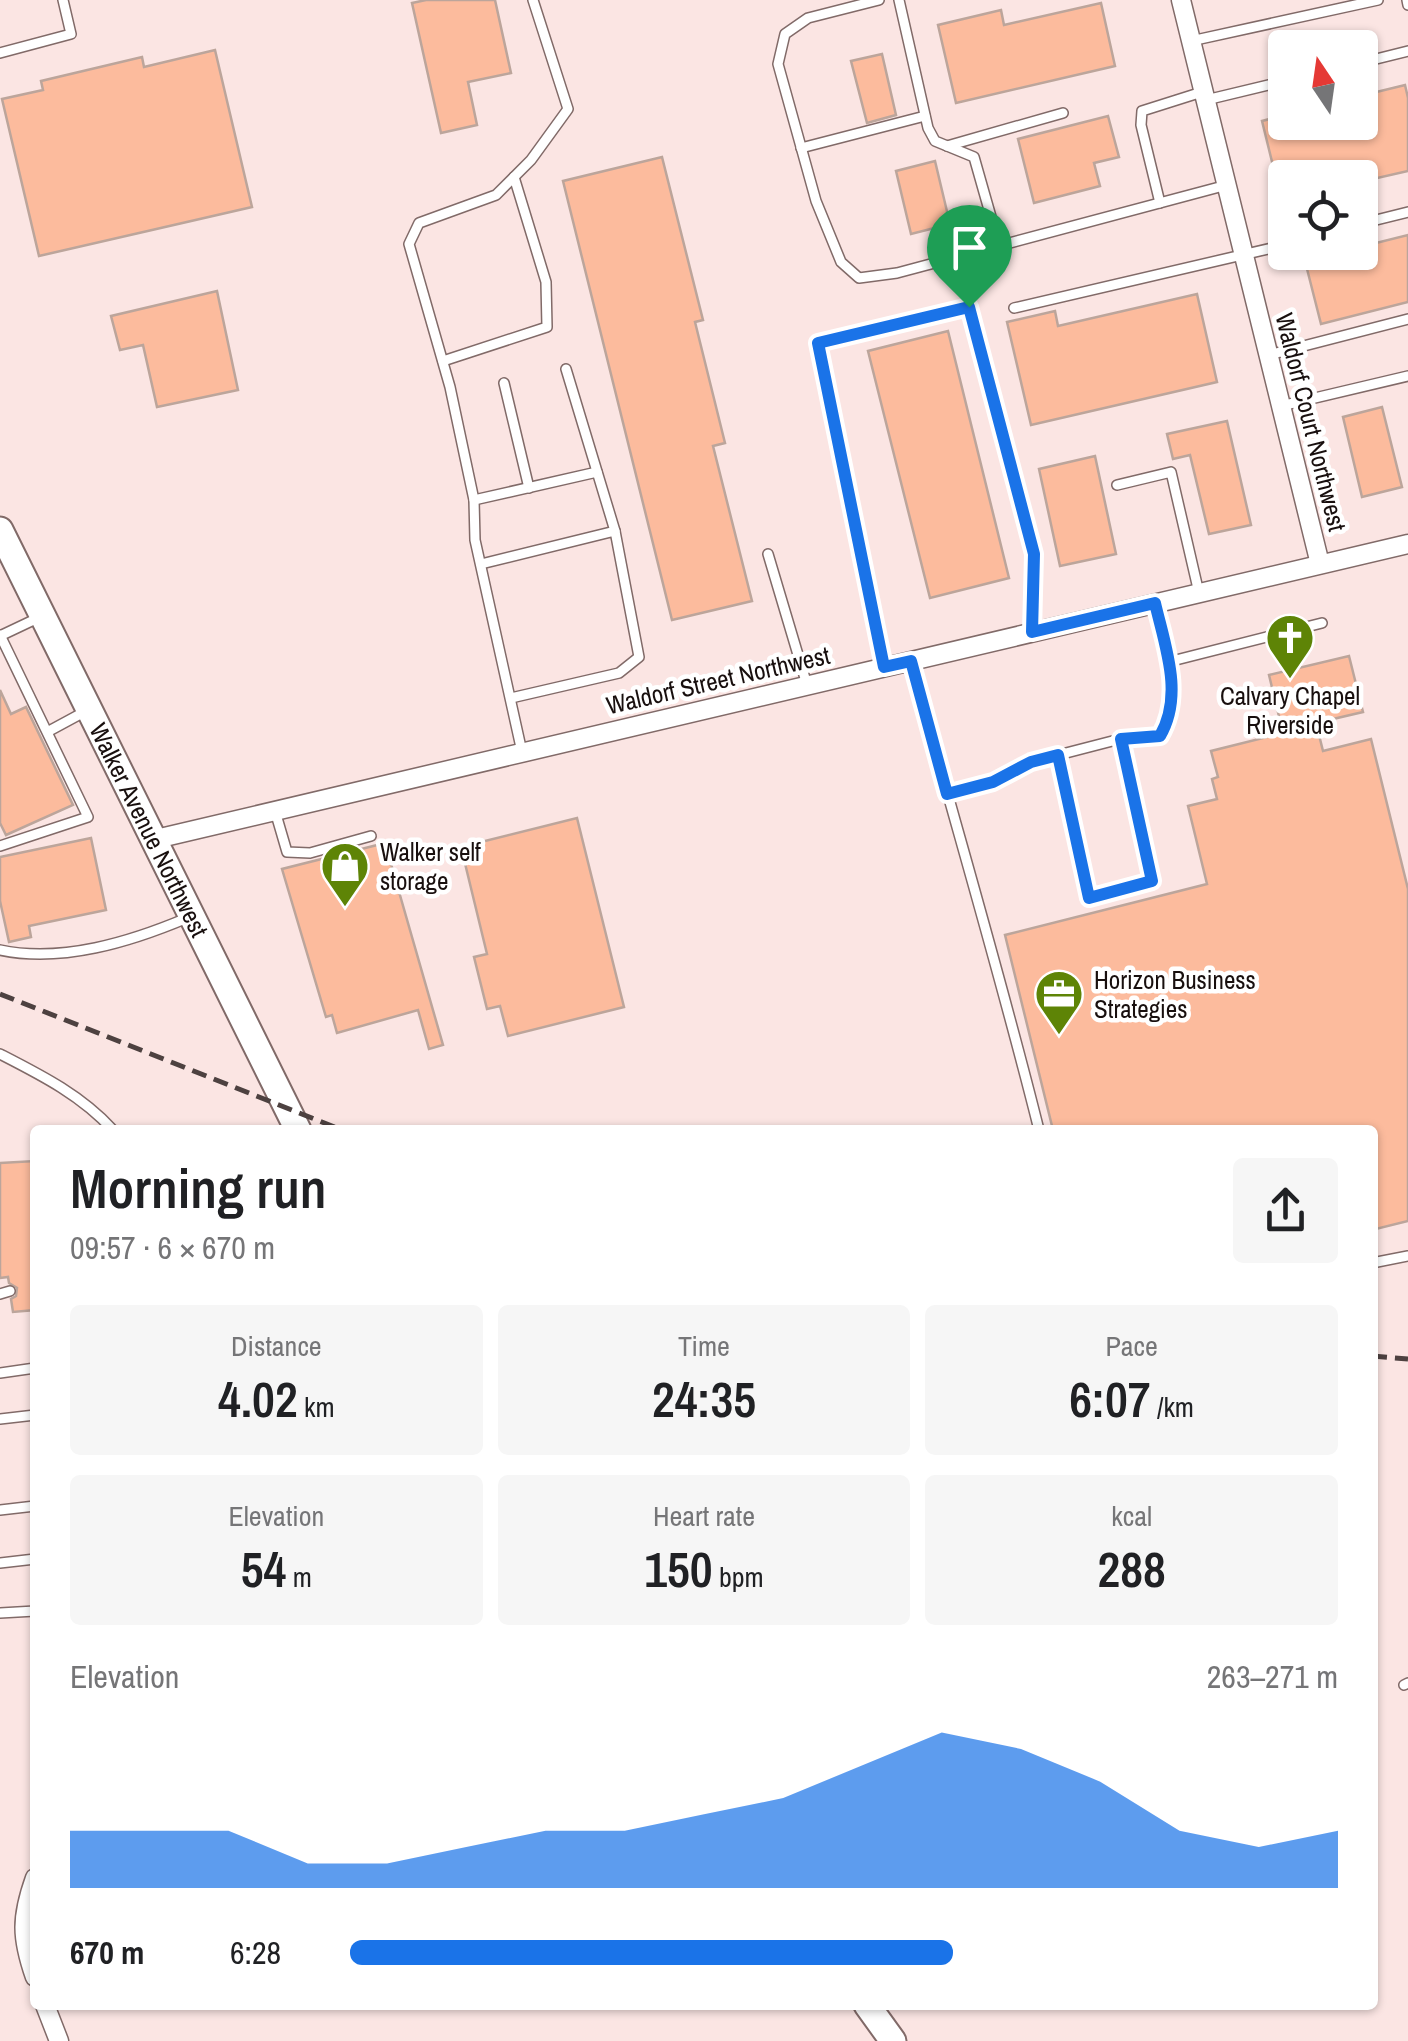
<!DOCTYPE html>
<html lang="en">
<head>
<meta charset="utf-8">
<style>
  body { margin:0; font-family:"Archivo Narrow",sans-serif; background:#f6f6f6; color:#202124; height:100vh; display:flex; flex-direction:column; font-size:38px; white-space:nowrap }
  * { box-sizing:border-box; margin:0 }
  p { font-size:32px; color:#757577 }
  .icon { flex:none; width:55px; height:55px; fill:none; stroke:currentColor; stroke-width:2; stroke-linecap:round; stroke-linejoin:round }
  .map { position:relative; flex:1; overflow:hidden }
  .details { position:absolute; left:30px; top:1125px; width:1348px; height:885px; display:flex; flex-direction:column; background:#fff; border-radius:10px; box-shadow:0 2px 8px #0004 }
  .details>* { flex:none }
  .needle { width:65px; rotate:347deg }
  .fabs { position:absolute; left:1268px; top:30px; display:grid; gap:20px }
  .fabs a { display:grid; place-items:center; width:110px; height:110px; border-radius:10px; background:#fff; box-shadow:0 2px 8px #0004; font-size:50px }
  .pin { position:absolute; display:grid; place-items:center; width:85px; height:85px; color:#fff; margin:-102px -42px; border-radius:50% 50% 50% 0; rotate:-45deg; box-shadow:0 0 10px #0007 }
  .pin .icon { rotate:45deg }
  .round { display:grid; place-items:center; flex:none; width:105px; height:105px; border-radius:10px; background:#f6f6f6 }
  .overview { display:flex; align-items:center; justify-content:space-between; height:170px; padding:0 40px }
  h1 { font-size:55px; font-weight:600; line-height:75px }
  .figures { display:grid; grid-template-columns:repeat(3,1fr); gap:15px; height:170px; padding:10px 40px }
  .figures div { display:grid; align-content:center; border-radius:10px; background:#f6f6f6; text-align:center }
  .figures b { font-size:50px; font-weight:600 }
  .figures small { font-size:28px; font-weight:400 }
  .figures p { font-size:28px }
  .chart { height:280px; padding:20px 40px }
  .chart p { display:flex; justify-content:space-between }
  .chart svg { width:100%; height:180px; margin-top:10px; fill:#1a73e8; opacity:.7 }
  ul { padding:0 40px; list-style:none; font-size:32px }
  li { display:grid; grid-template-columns:160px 120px 1fr; align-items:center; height:75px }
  li i { height:25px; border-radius:12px; background:#1a73e8 }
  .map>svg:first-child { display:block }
  .building { fill:#fcbb9d; stroke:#bca59b; stroke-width:2.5 }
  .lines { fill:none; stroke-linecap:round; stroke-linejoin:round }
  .lane-casing { stroke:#816a68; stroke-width:12 }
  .street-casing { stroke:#816a68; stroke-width:21 }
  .secondary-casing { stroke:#816a68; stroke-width:29 }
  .lane { stroke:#fff; stroke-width:9 }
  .street { stroke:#fff; stroke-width:18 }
  .secondary { stroke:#fff; stroke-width:25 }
  .rail { stroke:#4d4140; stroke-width:5; stroke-dasharray:15 8; stroke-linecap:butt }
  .route-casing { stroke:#fff; stroke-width:20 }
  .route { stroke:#1a73e8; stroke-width:12 }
  .labels { text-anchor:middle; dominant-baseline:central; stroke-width:9; stroke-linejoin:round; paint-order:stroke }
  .street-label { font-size:25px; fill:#180f0e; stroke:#fff }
  .poi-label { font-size:25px; fill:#180f0e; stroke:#fff; text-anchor:start }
</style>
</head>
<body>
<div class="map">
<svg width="1408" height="2041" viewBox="0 0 1408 2041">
  <rect width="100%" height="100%" fill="#fbe5e3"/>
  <g class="building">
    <path d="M 426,0 L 495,0 L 511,73 L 468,82 L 477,125 L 441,133 L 412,3 Z"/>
    <path d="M 1101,3 L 1115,66 L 956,103 L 938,25 L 1001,10 L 1004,25 Z"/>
    <path d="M 215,50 L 252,207 L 39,256 L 2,99 L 43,90 L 41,81 L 142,57 L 144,67 Z"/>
    <path d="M 882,54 L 896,115 L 867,123 L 851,61 Z"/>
    <path d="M 1405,85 L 1408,98 L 1408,171 L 1360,182 L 1360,178 L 1276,178 L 1262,121 L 1285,115 L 1285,122 L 1310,122 L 1311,127 L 1328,122 L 1360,122 L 1360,96 Z"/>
    <path d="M 1108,116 L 1119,157 L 1094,163 L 1100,186 L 1034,203 L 1018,139 Z"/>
    <path d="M 662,157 L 703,320 L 695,322 L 725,443 L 713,446 L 752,601 L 672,620 L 563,181 Z"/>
    <path d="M 935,161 L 950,224 L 911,234 L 896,171 Z"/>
    <path d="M 1408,235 L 1408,302 L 1321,324 L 1305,261 L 1339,252 L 1360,252 L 1360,247 Z"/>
    <path d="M 217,291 L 238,390 L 157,407 L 143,345 L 120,350 L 111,316 Z"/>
    <path d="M 1197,294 L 1217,382 L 1031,425 L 1007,322 L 1055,311 L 1058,326 Z"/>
    <path d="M 948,331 L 1009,578 L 930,598 L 868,351 Z"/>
    <path d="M 1382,407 L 1402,487 L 1362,497 L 1343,417 Z"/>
    <path d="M 1227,421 L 1251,525 L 1209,534 L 1190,455 L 1173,459 L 1167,434 Z"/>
    <path d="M 1095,456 L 1116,554 L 1060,566 L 1039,469 Z"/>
    <path d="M 1349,656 L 1363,712 L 1316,723 L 1323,751 L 1371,739 L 1408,889 L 1408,1221 L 1372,1230 L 1372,1130 L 1053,1130 L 1005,935 L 1207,884 L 1188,806 L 1217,799 L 1212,779 L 1218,777 L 1211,751 L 1283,733 L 1269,675 Z"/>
    <path d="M 0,690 L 11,714 L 26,707 L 73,805 L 6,835 L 0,823 Z"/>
    <path d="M 577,818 L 624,1007 L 508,1036 L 500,1006 L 487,1009 L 474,957 L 487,954 L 461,847 Z"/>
    <path d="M 91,838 L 106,910 L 29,926 L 31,937 L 9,942 L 0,901 L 0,857 Z"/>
    <path d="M 385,843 L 443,1045 L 429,1049 L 418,1010 L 337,1033 L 332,1015 L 326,1017 L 282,869 Z"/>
    <path d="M 35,1161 L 35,1310 L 13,1312 L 11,1299 L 16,1296 L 17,1288 L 9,1283 L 8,1277 L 0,1278 L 0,1163 Z"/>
  </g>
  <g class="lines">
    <g class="lane-casing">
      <g id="lane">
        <path d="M 879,0 L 808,18 L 785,34 L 778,64 L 816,201 L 841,262 L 859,278 L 897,273 L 1227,185"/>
        <path d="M 899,0 L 928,128 L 935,141 L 974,157 L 999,245"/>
        <path d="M 1407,0 L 1408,5"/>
        <path d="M 1191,41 L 1378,0"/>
        <path d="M 0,53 L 71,34 L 63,0"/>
        <path d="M 1360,63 L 1408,51"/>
        <path d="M 1206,100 L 1285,81"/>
        <path d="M 947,146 L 1063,113"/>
        <path d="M 801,148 L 925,116"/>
        <path d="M 1160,203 L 1141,125 L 1142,111 L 1202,92"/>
        <path d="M 1360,224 L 1408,212"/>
        <path d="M 1014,308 L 1285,245"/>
        <path d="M 1269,355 L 1408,319"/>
        <path d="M 443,361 L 547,327 L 546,282 L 514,177"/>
        <path d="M 566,369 L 615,531"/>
        <path d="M 504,383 L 529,488"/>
        <path d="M 1281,406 L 1408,376"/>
        <path d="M 1117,485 L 1171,472 L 1199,593"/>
        <path d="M 474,500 L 597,472"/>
        <path d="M 768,554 L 807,685"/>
        <path d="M 481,564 L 615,531 L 639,657 L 619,673 L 511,698"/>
        <path d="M 0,635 L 88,817 L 0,846"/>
        <path d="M 2,635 L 40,617"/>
        <path d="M 911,661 C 953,817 1000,973 1039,1130"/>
        <path d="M 1168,662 L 1322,623"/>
        <path d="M 884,667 L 818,343 L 969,307 L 1034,555 L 1032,632"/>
        <path d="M 49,731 L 86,711"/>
        <path d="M 522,752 L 475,540 L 474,500 L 450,387 L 409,244 L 419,223 L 496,195 L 531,160 L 568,109 L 533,0"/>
        <path d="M 1058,755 L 1089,898 L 1152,881 L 1121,739"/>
        <path d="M 947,795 L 993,782 L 1031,762 L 1124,738 L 1147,740 L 1160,737 C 1183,695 1165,646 1155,603"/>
        <path d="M 275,811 L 287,852 L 310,853 L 371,836"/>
        <path d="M 0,950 C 62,963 130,942 187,918"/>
        <path d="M 0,1054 C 41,1075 81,1095 113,1130"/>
        <path d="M 1372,1263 L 1408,1256"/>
        <path d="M 0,1294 L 10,1291"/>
        <path d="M 0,1373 L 35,1368"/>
        <path d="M 0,1419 L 35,1415"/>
        <path d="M 0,1510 L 35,1506"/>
        <path d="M 0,1563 L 35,1559"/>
        <path d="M 0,1613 L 35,1611"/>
        <path d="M 1404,1685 L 1408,1683"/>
      </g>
    </g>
    <g class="street-casing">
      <g id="street">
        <path d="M 1181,0 L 1320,564"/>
        <path d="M 156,839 L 1408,544"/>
        <path d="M 35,1878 C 21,1917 21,1937 35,1977"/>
        <path d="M 45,2005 L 59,2041"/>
      </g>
    </g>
    <g class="secondary-casing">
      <g id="secondary">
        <path id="s1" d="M 0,530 L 298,1130"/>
        <path d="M 867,2005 L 893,2041"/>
      </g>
    </g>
    <use href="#lane" class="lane"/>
    <use href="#street" class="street"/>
    <use href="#secondary" class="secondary"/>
    <g class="rail">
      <path d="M 0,994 L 342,1130"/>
      <path d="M 1372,1356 L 1408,1359"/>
    </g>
  </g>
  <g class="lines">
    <g class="route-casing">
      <path id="route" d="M 969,307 L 1034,554 L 1032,632 L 1155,603 C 1165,646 1184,695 1160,736 L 1121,739 L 1152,881 L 1089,898 L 1058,755 L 1031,762 L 993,782 L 947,794 L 911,661 L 884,667 L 818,343 Z"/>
    </g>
    <use href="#route" class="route"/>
  </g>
  <defs>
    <g id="church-pin" transform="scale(2.5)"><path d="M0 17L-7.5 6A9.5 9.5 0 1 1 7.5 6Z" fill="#5e8406" stroke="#fff"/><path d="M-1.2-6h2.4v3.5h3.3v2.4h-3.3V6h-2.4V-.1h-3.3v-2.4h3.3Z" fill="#fff"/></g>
    <g id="shop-pin" transform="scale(2.5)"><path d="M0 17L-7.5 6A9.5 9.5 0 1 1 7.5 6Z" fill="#5e8406" stroke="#fff"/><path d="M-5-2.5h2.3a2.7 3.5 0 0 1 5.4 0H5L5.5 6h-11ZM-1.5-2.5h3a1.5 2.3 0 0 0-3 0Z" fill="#fff"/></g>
    <g id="office-pin" transform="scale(2.5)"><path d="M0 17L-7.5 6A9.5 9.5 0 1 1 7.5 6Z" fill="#5e8406" stroke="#fff"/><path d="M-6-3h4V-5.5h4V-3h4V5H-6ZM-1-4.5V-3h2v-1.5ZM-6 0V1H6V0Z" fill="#fff"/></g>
  </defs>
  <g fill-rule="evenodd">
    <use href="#church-pin" x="1290" y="638"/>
    <use href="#shop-pin" x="345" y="866"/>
    <use href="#office-pin" x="1059" y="994"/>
  </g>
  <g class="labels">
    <g class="street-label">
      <text transform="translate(1311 422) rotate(76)">Waldorf Court Northwest</text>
      <text transform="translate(718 680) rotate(-13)">Waldorf Street Northwest</text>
      <text stroke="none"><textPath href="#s1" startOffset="335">Walker Avenue Northwest</textPath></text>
    </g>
    <g class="poi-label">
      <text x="1290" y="696" text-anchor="middle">Calvary Chapel<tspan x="1290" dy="29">Riverside</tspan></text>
      <text x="380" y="852">Walker self<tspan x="380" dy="29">storage</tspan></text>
      <text x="1094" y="980">Horizon Business<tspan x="1094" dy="29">Strategies</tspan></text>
    </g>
  </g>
</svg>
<div class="fabs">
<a><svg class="needle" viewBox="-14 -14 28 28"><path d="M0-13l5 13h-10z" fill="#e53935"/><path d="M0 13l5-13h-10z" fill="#757577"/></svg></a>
<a><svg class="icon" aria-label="locate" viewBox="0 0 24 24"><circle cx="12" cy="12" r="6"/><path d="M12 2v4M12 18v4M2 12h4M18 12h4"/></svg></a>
</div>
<div class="pin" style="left:969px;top:307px;background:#1e9e55"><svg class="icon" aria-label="arrive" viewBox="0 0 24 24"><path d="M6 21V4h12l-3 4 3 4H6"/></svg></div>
<section class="details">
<div class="overview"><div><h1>Morning run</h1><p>09:57 · 6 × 670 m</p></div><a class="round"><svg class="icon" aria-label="share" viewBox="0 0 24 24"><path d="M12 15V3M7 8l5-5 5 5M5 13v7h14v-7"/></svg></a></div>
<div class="figures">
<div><p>Distance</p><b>4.02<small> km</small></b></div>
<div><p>Time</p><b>24:35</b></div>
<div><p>Pace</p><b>6:07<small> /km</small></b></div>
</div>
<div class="figures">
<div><p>Elevation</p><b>54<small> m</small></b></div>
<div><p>Heart rate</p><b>150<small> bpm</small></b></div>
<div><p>kcal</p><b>288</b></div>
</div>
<div class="chart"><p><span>Elevation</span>263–271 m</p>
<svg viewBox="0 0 160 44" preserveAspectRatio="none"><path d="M0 44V30L10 30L20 30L30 38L40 38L50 34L60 30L70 30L80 26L90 22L100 14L110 6L120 10L130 18L140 30L150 34L160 30V44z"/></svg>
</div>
<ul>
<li><b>670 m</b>6:28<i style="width:61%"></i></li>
</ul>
</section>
</div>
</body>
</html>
